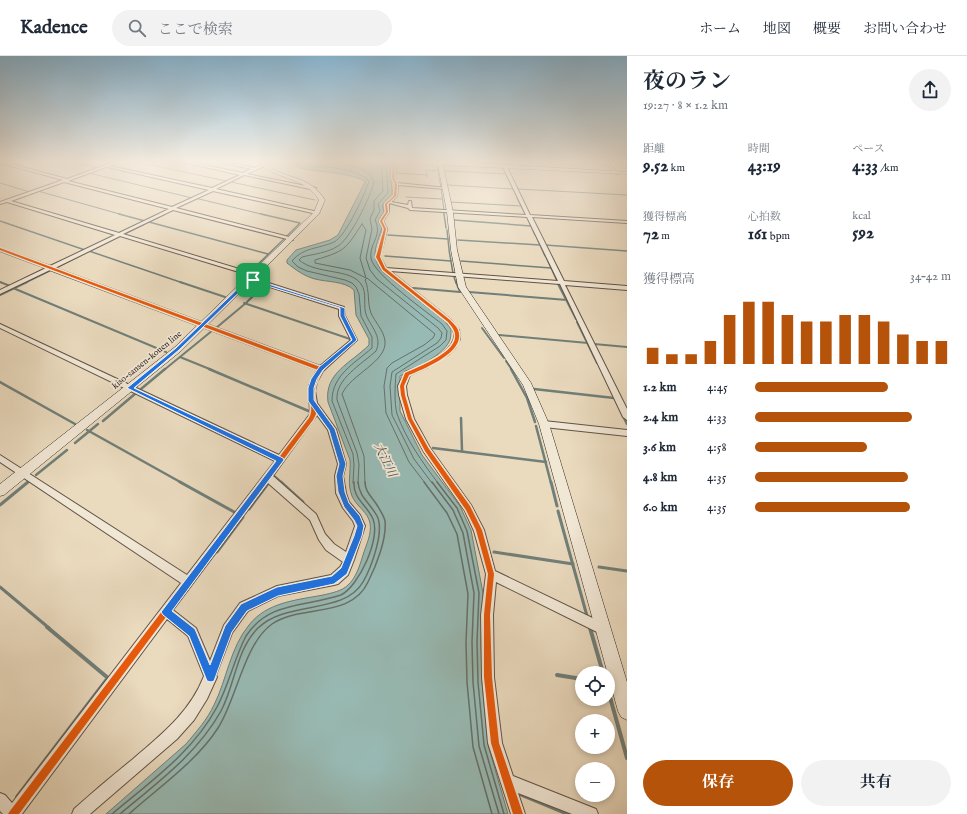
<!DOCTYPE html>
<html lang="ja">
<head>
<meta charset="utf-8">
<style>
  body { margin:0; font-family:"IM FELL English","Noto Serif JP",serif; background:#f2f2f3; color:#1f2937; height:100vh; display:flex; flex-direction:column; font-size:15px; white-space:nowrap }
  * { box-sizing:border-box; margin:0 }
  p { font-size:13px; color:#747a83 }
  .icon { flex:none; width:22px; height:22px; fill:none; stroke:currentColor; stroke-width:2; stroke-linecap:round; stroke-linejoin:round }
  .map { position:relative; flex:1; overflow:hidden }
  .details { display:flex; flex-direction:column; background:#fff; width:340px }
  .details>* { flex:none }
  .buttons { position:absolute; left:575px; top:610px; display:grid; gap:8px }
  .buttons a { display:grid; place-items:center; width:40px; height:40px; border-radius:50%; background:#fff; box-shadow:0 2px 6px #0003; font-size:20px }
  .pin { position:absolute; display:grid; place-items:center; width:34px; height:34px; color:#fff; margin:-17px; border-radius:8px; box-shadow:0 2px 6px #0006 }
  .round { display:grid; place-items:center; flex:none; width:42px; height:42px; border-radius:21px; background:#f2f2f3 }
  .overview { display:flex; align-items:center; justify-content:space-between; height:68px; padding:0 16px }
  h1 { font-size:22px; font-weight:700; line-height:30px }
  .metrics { display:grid; grid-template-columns:repeat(3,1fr); gap:6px; height:68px; padding:4px 16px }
  .metrics div { display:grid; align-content:center }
  .metrics b { font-size:17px; font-weight:700 }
  .metrics small { font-size:11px; font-weight:400 }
  .metrics p { font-size:11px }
  .chart { height:112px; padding:8px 16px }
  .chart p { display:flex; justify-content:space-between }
  .chart svg { width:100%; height:72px; margin-top:4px; stroke:#b45309; stroke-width:6 }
  .cta { display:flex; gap:8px; margin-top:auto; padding:8px 16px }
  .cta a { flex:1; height:46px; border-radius:24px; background:#b45309; color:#fff; font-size:16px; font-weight:700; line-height:46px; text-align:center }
  .cta a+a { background:#f2f2f3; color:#1f2937 }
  ul { padding:0 16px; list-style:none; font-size:13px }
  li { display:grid; grid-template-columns:64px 48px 1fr; align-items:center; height:30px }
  li i { height:10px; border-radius:5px; background:#b45309 }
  header { display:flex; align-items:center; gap:24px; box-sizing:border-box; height:56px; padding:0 20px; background:#fff; border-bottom:1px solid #e0e1e3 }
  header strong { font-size:19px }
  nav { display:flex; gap:22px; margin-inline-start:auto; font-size:14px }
  .search { width:280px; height:36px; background:#f2f2f3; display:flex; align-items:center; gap:10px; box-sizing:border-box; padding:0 14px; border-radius:22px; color:#747a83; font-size:15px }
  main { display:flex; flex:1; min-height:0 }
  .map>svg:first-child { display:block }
  .water { fill:#98bab4; stroke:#707f79 }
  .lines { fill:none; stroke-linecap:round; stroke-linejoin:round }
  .shore-far1 { stroke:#66706a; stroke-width:1 }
  .shore { stroke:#66706a; stroke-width:1.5 }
  .stream-far5 { stroke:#707f79; stroke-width:1 }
  .stream-far4 { stroke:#707f79; stroke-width:1.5 }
  .stream-far3 { stroke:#707f79; stroke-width:2 }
  .stream-far2 { stroke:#707f79; stroke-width:2.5 }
  .stream-far1 { stroke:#707f79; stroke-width:3 }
  .stream { stroke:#707f79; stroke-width:4 }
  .street-casing { stroke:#615348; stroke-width:2 }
  .secondary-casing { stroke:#332620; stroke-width:1 }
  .street { fill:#f1e7d5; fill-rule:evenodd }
  .secondary { fill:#f1e7d5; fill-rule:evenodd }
  .cycleway-casing { stroke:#f1e7d5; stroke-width:3 }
  .cycleway { fill:#e8590c; fill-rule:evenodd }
  .route { fill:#1a73e8; stroke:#fff; fill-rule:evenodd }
  .labels { text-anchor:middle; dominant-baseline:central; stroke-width:3.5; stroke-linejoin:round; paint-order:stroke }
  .far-street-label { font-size:9px; fill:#332620; stroke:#f1e7d5 }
  .water-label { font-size:12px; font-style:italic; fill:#4c4b45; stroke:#f1e7d5 }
</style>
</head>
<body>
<header>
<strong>Kadence</strong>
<div class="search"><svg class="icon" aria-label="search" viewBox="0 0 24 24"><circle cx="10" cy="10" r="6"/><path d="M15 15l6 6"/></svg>ここで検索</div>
<nav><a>ホーム</a><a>地図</a><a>概要</a><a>お問い合わせ</a></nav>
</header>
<main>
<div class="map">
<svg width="627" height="758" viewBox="0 0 627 758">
  <rect width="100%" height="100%" fill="#eadabe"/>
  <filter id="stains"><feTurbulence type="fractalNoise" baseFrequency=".005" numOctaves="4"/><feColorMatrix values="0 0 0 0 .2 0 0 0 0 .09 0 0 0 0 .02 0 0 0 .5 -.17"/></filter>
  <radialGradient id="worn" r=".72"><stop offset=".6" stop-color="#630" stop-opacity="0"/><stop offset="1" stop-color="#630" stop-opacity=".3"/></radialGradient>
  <path class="water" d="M 300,105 L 390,105 L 392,138 L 382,149 L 384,156 L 379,165 L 382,171 C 377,190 369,200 383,216 L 445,265 L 451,273 C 451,277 451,283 449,286 C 441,301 414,312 400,320 L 400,355 L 422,399 L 460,450 L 471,474 L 483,537 L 481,586 L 482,626 L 488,689 L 508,758 L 106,758 L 186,688 C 196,676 207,664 214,649 C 227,623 230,592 249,569 C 267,546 297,544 323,539 C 332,537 342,535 348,529 C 356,522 360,509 363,499 C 366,489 372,478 370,467 C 368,456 356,450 352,440 C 347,428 351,416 350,404 L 328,346 C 324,317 351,307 369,289 L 369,283 L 356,259 L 354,234 C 345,225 326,226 315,223 C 304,220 296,214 287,207 L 287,204 L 296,194 L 330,184 L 338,179 L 365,126 C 356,117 315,116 300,112 L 296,108 L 299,108 Z"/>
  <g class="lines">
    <g class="shore-far1">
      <path d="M 303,105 L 307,110 C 326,111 354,111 369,125 C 365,138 346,180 334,186 C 319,193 303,191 292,205 L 298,211 L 307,215 L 345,224 L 352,227 L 356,231 L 359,238 L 361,260 L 372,281 L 372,292 C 354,308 332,319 332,345 L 353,398 L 354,409 L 353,427"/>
      <path d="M 314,105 C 331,107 367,106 374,126 C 371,140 350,183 338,190 C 327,197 314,198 302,201 L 299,204 C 317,219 350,212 361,228 C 368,237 362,251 367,261 C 373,273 382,282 376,295 C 362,308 335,323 337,344 L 357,397 L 359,408 L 358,427"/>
      <path d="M 381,105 L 383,135 L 374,145 L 374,154 L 370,163 L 372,173 L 366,202 L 370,214 L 377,223 L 438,272 L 442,277 L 441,282 L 437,287 L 392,316 L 390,330 L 392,359 L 414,403 L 432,427"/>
      <path d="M 386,105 L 388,137 L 378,148 L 380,155 L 375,164 C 383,180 369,187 371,202 C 373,218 427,256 442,268 L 447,275 L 446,284 L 440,290 L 396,318 C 395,330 394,346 397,358 C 406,383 422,406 438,427"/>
      <path d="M 362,168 L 366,174 L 360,202 L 366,222 L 350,214 L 315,207 L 315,204 C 345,195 345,194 362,168 Z"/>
      <path d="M 365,427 L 364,400 L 342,338 C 351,318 387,306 385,285 C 384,275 375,266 371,257 C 367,247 370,235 365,224 L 367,222 L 435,278 L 433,282 L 424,289 L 392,307 L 387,312 L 384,330 L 386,357 L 409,406 L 425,427"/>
    </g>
    <g class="shore">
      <path d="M 424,426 L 447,457 L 457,478 L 468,538 L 466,586 L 467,626 L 473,691 L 492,758"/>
      <path d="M 432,426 L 453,454 L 463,477 L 474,537 L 472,586 L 473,626 L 479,690 L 499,758"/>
      <path d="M 437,426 L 457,452 L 467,475 L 479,537 L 477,586 L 478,626 L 484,689 L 504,758"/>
      <path d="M 112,758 C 150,726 193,696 217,651 C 229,629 234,603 246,580 C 269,545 305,551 341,539 C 359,530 381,482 373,463 C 367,449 353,443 354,426"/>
      <path d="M 120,758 C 157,727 197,698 221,655 C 235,629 236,594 258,572 C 287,544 344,559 363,526 C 371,512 385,475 377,460 C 370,447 359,441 358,426"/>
      <path d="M 129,758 C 158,732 197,705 218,672 C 237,642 244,588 272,568 C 301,548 351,563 368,526 C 376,510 387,483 385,465 C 384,460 380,454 377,449 C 372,441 365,436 365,426"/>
    </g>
    <g class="stream-far5">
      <path d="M 69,105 L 99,112"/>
      <path d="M 133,105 L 226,125"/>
      <path d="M 499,105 L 502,110"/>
      <path d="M 238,109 L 257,112"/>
      <path d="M 437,110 L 439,121"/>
      <path d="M 503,113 L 509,125"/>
      <path d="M 445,115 L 506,118"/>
      <path d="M 89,117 L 192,142"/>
      <path d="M 395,117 L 427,119"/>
      <path d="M 427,121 L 426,114 L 438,115"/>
      <path d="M 439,122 L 441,131"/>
      <path d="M 509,125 L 517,141"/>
      <path d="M 231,126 L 315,144"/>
      <path d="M 0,127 L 30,136"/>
      <path d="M 227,128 L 247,118"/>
      <path d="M 448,129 L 513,133"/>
      <path d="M 441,132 L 444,154"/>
      <path d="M 518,133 L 627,139"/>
      <path d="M 38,135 L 123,159"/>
      <path d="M 406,141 L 442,143"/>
      <path d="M 195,142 L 265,159"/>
      <path d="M 517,142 L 525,158"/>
      <path d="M 450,146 L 521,150"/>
      <path d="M 444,156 L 444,159"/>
      <path d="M 163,159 L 195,143"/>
    </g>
    <g class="stream-far4">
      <path d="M 119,158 L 145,165"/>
      <path d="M 261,158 L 300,167 L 286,181"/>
      <path d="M 444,158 L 446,172"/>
      <path d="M 527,161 L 535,179"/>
      <path d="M 454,164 L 531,170"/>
      <path d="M 0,165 L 85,194"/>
      <path d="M 149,166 L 268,198"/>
      <path d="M 447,174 L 449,193"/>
      <path d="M 388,179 L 448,183"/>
      <path d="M 536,180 L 545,200"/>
      <path d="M 458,184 L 540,189"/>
      <path d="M 545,189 L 627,195"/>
      <path d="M 449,194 L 453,217"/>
      <path d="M 89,195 L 183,227"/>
      <path d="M 385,200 L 451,205"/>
      <path d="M 546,201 L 557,225"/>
      <path d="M 461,205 L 551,212"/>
      <path d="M 250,216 L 284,183"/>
      <path d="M 454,221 L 456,227"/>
      <path d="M 0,226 L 2,227"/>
      <path d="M 266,226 L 269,221 L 267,221"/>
      <path d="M 25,227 L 165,158"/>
    </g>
    <g class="stream-far3">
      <path d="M 0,226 L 10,230"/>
      <path d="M 180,226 L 225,241"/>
      <path d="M 456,226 L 460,236"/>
      <path d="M 558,228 L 576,263"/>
      <path d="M 13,232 L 166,296"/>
      <path d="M 413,232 L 460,236"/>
      <path d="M 469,236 L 567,244"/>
      <path d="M 0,239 L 27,226"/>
      <path d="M 244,247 L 350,283"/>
      <path d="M 577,266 L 597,307"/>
      <path d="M 216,272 L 246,247 L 264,229"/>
      <path d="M 482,272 L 504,302"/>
      <path d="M 499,279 L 588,287"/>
      <path d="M 594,288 L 627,291"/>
      <path d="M 180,301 L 212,314"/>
      <path d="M 506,305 L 512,314"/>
      <path d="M 164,314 L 213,274"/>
    </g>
    <g class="stream-far2">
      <path d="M 209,313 L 311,356"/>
      <path d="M 511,313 L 527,342 L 535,366"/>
      <path d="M 0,326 L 75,368"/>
      <path d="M 141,333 L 165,313"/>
      <path d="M 534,333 L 614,342"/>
      <path d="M 623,360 L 627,368"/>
      <path d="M 461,362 L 462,395"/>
      <path d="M 103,365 L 136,337"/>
      <path d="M 536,370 L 551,427"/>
      <path d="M 87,374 L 182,427"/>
      <path d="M 75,387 L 98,368"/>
      <path d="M 433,392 L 546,406"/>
      <path d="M 36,419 L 67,394"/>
      <path d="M 274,420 L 282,427"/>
    </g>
    <g class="stream-far1">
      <path d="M 180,426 L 236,457"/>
      <path d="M 281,426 L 303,446"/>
      <path d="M 551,426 L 557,450"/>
      <path d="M 0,449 L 28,426"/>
      <path d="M 249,453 L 267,429"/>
      <path d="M 558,455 L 587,560"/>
      <path d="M 217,496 L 243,461"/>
      <path d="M 494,496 L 573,508"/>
      <path d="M 599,511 L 627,515"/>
      <path d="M 0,531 L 49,572"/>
    </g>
    <g class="stream">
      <path d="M 590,572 L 603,617"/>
      <path d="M 557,619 L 582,623"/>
      <path d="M 608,634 L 627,702"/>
      <path d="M 522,739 L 568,758"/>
      <path d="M 17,741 L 108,622 L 47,571"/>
    </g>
    <g class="street-casing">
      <g id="street">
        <path d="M 0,105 L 67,123 L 116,105 L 121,105 L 110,110 L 212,132 L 240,119 L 178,105 L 185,105 L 243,117 L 251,113 L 216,105 L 223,105 L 254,112 L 263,108 L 264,110 L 247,118 L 316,132 L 315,134 L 244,119 L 216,133 L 318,156 L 317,158 L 213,135 L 176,152 L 293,182 L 293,184 L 291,184 L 173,154 L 123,178 L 256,218 L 256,220 L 252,220 L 120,180 L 55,212 L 320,310 L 351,284 L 339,260 L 339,253 L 248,224 L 247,223 L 250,221 L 344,251 L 345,260 L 357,284 L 323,315 L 317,326 L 315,335 L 317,347 L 336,373 L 346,408 L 343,420 L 346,437 L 349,446 L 360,459 L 365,470 L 354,504 L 348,519 L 338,528 L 334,529 L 278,540 L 248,555 L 232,577 L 216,619 L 217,621 L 207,643 L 194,664 L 177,683 L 90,758 L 72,758 L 74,753 C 93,736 113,719 133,703 C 162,678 190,656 204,620 L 188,580 L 167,563 L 22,758 L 3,758 L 0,755 L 0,737 L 5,739 L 12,747 L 181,527 L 0,406 L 0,399 L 187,519 L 275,405 L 0,272 L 0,268 L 279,399 L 310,358 L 309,330 L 317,314 L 50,214 L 0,238 L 0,234 L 46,212 L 0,195 L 0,192 L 50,210 L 115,179 L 7,146 L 0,148 L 0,146 L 63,124 L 0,107 ZM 106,111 L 107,111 L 209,134 L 172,151 L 68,125 ZM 64,126 L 169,153 L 119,177 L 11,145 ZM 317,359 L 328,374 L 338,408 L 335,420 L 336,437 L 343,452 L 353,465 L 355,470 L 346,496 L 334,488 L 325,478 L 316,458 L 273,420 ZM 268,427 L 310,464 L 319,484 L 326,494 L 343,506 L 340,511 L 331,519 L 277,530 L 240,547 L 224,569 L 210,605 L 196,572 L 173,554 Z"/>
        <path d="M 392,105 L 396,105 L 395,122 L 397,127 L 447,132 L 445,133 L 398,129 L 397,140 L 391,146 L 408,149 L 409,145 L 411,145 L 412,152 L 526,159 L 503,111 L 505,110 L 507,111 L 530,159 L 627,165 L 627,167 L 532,161 L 564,225 L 627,230 L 627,234 L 565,229 L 627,353 L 627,364 L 623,361 L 560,228 L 390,215 L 451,264 L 459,274 L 460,283 L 455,292 L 448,299 L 428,311 L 410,319 L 406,330 L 407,339 L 414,363 L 430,392 L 471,449 L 484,474 L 495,515 L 607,569 L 609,573 L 607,577 L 603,579 L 599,577 L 496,526 L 493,559 L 494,621 L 502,687 L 513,720 L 596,753 L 598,758 L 572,758 L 518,737 L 525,758 L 511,758 L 488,687 L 482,621 L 481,559 L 486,518 L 474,475 L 465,455 L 424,396 L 406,363 L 399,339 L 398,330 L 405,316 C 418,311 462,294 453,274 C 452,271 449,269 447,266 L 382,214 L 376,201 L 383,173 L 379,165 L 385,156 L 384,148 L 393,140 L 394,128 L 391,122 ZM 389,147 L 408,152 L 410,154 L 527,161 L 558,225 L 386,212 L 380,201 L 387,173 L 383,165 L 389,156 Z"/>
        <path d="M 604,105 L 607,105 L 618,118 L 616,118 Z"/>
        <path d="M 544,365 L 627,374 L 627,380 L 544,371 L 540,368 Z"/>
      </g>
    </g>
    <g class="secondary-casing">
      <g id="secondary">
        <path d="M 257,105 C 264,105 267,111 274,114 C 295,124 311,122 325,144 L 319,158 L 181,295 L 4,439 L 0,440 L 0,428 L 175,291 L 314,156 L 319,144 C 304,119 275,125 257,105 Z"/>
        <path d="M 394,105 L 442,105 L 627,116 L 627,118 L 443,109 L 453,156 L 457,194 L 466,231 L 531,327 L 549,368 L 627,626 L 627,664 L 621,661 L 618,655 L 539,368 L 523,329 L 458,231 L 451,194 L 447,156 L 438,109 Z"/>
      </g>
    </g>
    <use href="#street" class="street"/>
    <use href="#secondary" class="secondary"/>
    <g class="cycleway-casing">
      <g id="cycleway">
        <path d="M 393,105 L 395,105 L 394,122 L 397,128 L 396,140 L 387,148 L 388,156 L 382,165 L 386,173 L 380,201 L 385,212 L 450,264 C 453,267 457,271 458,274 C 467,296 423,313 409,319 L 404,330 L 405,339 L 412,363 L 429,393 L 470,450 L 482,474 L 494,518 L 490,559 L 492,621 L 499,687 L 523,758 L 513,758 L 491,687 L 484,621 L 484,559 L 488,518 L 476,474 L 466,454 L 425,395 L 408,363 L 401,339 L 400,330 L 405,317 C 418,311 453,298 455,282 C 456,275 452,271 448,266 L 383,214 L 376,201 L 384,173 L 380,165 L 386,156 L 385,148 L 394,140 L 395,128 L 392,122 Z"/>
        <path d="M 0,192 L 323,312 L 323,313 L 319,320 L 315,330 L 314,339 L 316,358 L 313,364 L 19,758 L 8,758 L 10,755 L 309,362 C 314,354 309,344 310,335 C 310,327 314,320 318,314 L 0,194 Z"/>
      </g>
    </g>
    <use href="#cycleway" class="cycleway"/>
  </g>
  <linearGradient id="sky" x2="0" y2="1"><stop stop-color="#88b6d3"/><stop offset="0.5" stop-color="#f6eee2"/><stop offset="1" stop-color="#f6eee2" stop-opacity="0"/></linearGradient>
  <rect width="627" height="211" fill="url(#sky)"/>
  <path class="route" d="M 249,222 L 345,252 L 345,260 L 357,284 L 323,314 L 317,323 L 314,332 L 314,344 L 335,373 L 346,408 L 343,420 L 345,436 L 349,447 L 360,460 L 364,470 L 362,480 L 347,518 L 334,528 L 278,540 L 247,555 L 232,576 L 214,625 L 211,626 L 207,625 L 189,580 L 163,559 L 161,556 L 276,405 L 127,332 L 176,292 ZM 251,225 L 340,252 L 340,260 L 352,284 L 319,311 L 311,323 L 308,332 L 308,345 L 329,374 L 339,408 L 336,420 L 338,436 L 344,451 L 354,464 L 357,470 L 354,480 L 341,512 L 332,520 L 277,531 L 241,548 L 225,570 L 210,609 L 195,573 L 172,555 L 284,404 L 283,402 L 134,332 L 179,294 Z"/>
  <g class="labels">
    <g class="far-street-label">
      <text transform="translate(147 304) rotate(-39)">kiso-sansen-kouen line</text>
    </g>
    <g class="water-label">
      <text transform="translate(385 404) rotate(64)">大江川</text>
    </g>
  </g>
  <rect width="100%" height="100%" filter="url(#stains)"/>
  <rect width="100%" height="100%" fill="url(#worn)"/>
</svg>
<div class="buttons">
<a><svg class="icon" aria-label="locate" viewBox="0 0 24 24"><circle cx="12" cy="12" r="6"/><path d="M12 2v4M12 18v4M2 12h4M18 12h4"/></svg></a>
<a>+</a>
<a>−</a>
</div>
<div class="pin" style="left:253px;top:224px;background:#1e9e55"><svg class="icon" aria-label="arrive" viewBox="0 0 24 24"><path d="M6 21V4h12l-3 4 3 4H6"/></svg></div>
</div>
<section class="details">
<div class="overview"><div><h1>夜のラン</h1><p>19:27 · 8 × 1.2 km</p></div><a class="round"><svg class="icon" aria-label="share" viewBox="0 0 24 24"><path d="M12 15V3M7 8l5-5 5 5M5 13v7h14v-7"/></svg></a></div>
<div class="metrics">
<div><p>距離</p><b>9.52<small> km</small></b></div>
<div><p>時間</p><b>43:19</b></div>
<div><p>ペース</p><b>4:33<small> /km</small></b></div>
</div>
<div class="metrics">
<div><p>獲得標高</p><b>72<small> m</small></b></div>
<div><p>心拍数</p><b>161<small> bpm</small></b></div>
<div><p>kcal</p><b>592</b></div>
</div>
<div class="chart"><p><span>獲得標高</span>34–42 m</p>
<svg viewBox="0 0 160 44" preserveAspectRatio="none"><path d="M5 44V34M15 44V38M25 44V38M35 44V30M45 44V14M55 44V6M65 44V6M75 44V14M85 44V18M95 44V18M105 44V14M115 44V14M125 44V18M135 44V26M145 44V30M155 44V30"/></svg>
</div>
<ul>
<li><b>1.2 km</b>4:45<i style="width:68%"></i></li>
<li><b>2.4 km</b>4:33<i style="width:80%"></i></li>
<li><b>3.6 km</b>4:58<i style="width:57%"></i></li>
<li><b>4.8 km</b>4:35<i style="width:78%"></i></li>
<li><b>6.0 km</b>4:35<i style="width:79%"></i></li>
</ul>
<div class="cta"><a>保存</a><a>共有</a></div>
</section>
</main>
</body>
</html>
